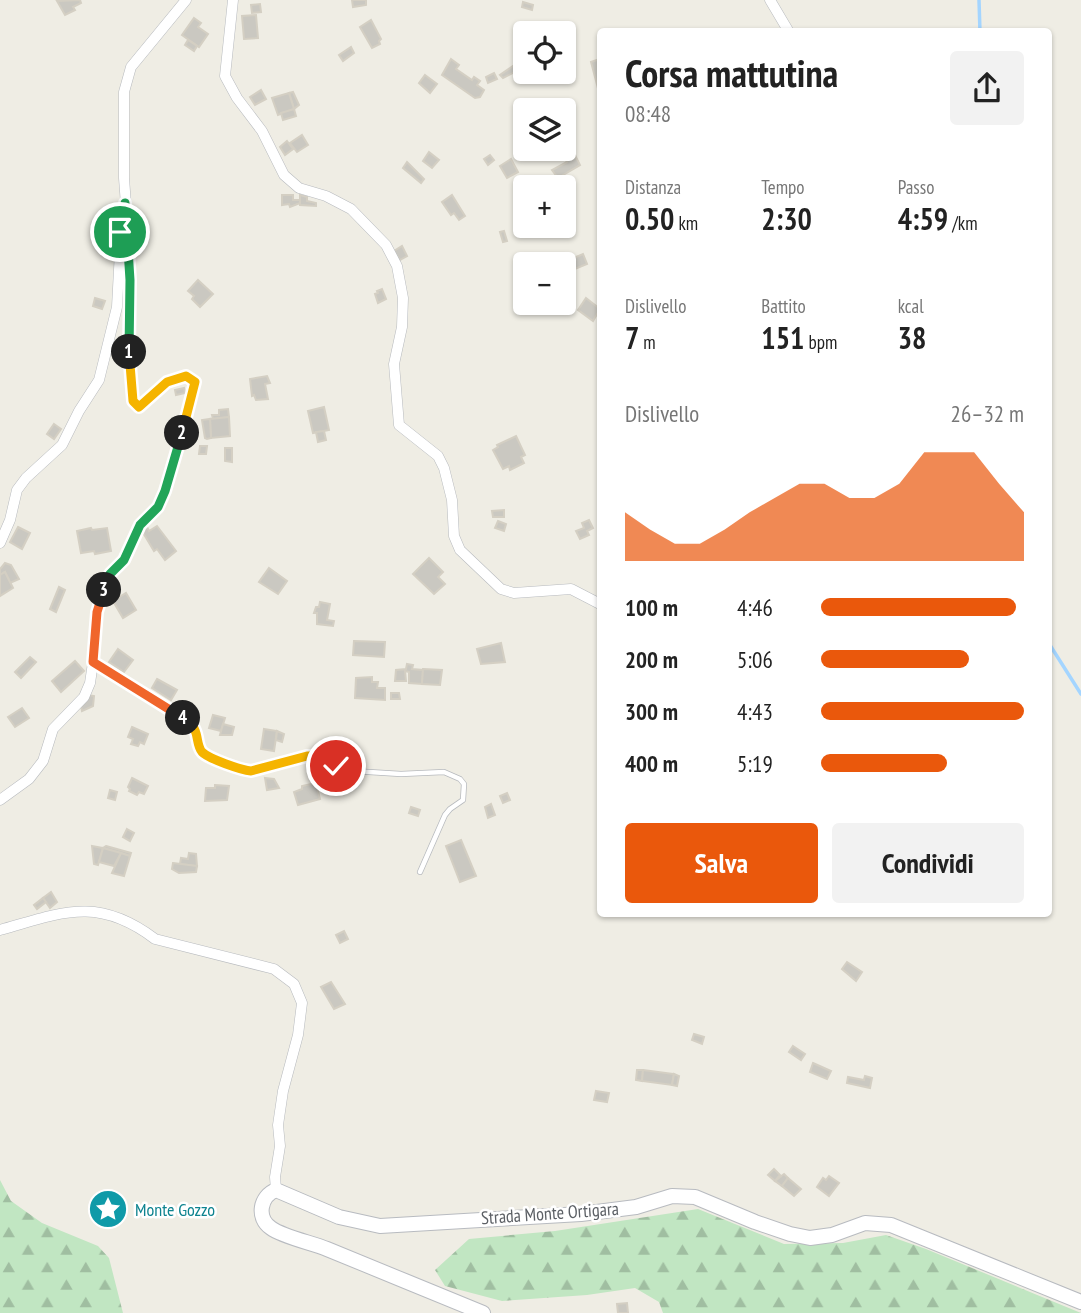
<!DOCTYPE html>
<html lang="it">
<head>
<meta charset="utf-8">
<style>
  body { margin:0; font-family:"PT Sans Narrow",sans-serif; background:#f2f2f2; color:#222; height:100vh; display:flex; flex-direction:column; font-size:26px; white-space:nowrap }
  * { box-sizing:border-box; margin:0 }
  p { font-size:23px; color:#767676 }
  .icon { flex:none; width:38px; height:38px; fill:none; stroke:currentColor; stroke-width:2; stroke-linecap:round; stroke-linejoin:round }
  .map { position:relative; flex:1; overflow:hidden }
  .drawer { position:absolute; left:597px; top:28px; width:455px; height:889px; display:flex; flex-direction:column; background:#fff; border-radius:7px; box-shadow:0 2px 5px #0004 }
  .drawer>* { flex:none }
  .fabs { position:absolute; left:513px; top:21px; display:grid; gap:14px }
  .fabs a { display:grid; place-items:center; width:63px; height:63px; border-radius:7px; background:#fff; box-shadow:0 2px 5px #0004; font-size:35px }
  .pin { position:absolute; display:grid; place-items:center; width:60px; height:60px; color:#fff; margin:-30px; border:4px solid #fff; border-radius:50%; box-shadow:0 2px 7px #0007 }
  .km { position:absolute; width:35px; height:35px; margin:-18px; border-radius:50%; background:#222; color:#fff; font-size:19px; line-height:35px; text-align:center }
  .round { display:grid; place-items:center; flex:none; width:74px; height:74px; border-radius:7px; background:#f2f2f2 }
  .summary { display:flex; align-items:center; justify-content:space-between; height:119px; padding:0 28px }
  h1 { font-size:38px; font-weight:800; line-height:52px }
  .metrics { display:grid; grid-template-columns:repeat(3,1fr); gap:10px; height:119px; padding:7px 28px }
  .metrics div { display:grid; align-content:center }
  .metrics b { font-size:30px; font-weight:800 }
  .metrics small { font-size:19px; font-weight:400 }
  .metrics p { font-size:19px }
  .chart { height:196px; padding:14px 28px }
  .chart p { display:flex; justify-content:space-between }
  .chart svg { width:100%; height:126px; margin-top:7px; fill:#ea580c; opacity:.7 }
  .primary-button { display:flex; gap:14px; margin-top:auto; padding:14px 28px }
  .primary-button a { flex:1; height:80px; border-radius:7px; background:#ea580c; color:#fff; font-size:28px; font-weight:800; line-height:80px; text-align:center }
  .primary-button a+a { background:#f2f2f2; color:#222 }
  ul { padding:0 28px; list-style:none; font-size:23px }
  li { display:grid; grid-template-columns:112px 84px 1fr; align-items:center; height:52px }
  li i { height:18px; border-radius:9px; background:#ea580c }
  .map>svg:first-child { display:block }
  .forest { fill:url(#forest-firs) }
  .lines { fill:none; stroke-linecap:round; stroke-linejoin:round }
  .stream { stroke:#a4d5ff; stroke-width:3.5 }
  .building { fill:#cac8c1; stroke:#d4cfc3; stroke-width:2 }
  .service-casing { stroke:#b7babe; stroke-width:6 }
  .minor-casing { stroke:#b7babe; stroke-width:11 }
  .secondary-casing { stroke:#b8bbc0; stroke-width:16 }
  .service { stroke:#fff; stroke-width:4.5 }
  .minor { stroke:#fff; stroke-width:10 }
  .secondary { stroke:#fff; stroke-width:14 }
  .split-1-casing { stroke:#fff; stroke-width:14 }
  .split-2-casing { stroke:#fff; stroke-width:14 }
  .split-3-casing { stroke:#fff; stroke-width:14 }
  .split-4-casing { stroke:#fff; stroke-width:14 }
  .split-5-casing { stroke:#fff; stroke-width:14 }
  .split-1 { stroke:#22a559; stroke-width:9 }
  .split-2 { stroke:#f5b400; stroke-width:9 }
  .split-3 { stroke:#22a559; stroke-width:9 }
  .split-4 { stroke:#f0652b; stroke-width:9 }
  .split-5 { stroke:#f5b400; stroke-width:9 }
  .labels { text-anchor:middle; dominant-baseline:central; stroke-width:5; stroke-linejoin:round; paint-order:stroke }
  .culture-label { font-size:18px; fill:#0d838f; stroke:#fff; text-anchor:start }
  .street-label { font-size:18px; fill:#5c6065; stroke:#fff }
</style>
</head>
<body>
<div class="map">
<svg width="1081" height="1313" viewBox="0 0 1081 1313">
  <defs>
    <pattern id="forest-firs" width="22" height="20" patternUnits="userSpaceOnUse" patternTransform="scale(1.75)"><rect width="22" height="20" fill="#c1e6c2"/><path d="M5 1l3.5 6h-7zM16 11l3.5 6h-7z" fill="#a0bea1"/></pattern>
  </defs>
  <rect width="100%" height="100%" fill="#efede4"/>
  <g class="forest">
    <path d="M 0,1180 L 11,1201 L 42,1223 L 98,1246 L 109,1258 L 123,1313 L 0,1313 Z"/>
    <path d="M 698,1209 L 784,1244 L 843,1243 L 886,1235 L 926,1249 L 1081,1313 L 663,1313 L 659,1302 L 635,1288 L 587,1295 L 502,1301 L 445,1286 L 435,1270 L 469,1239 L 555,1231 Z"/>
  </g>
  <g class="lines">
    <g class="stream">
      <path d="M 979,0 L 980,32"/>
      <path d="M 1048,642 L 1081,694"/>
    </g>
  </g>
  <g class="building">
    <path d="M 80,0 L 81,3 L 73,7 L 75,10 L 65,15 L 57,1 Z"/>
    <path d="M 352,0 L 366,0 L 366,5 L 353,7 Z"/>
    <path d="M 523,2 L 533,5 L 532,10 L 522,7 Z"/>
    <path d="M 260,4 L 261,12 L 252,13 L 251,5 Z"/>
    <path d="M 256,15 L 258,38 L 244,39 L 242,16 Z"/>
    <path d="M 194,18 L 201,23 L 198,27 L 208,34 L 199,47 L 182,35 Z"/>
    <path d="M 371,20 L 381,39 L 379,41 L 380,44 L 372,48 L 360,27 Z"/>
    <path d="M 188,40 L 197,46 L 194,51 L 185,45 Z"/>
    <path d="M 351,47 L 354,53 L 343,61 L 339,55 Z"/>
    <path d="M 451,59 L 459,65 L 456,69 L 472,80 L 474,77 L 480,81 L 477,85 L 484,90 L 480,97 L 475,98 L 442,75 Z"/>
    <path d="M 600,59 L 600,96 L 591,62 Z"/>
    <path d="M 525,62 L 525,67 L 503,78 L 500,75 L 513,66 Z"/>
    <path d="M 494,73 L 497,79 L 488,83 L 486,77 Z"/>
    <path d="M 425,75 L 437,84 L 430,93 L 419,83 Z"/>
    <path d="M 261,90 L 266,99 L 255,105 L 250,97 Z"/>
    <path d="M 293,92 L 299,105 L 294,109 L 289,93 Z"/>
    <path d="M 289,93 L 294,109 L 278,115 L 272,98 Z"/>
    <path d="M 294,109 L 296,116 L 283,120 L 281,113 Z"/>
    <path d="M 302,135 L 308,145 L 297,152 L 290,143 Z"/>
    <path d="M 287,141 L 293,149 L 285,155 L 280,147 Z"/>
    <path d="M 572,149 L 580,165 L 558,178 L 552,170 L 567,162 L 562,153 Z"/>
    <path d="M 429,152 L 439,160 L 432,168 L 423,161 Z"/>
    <path d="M 490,155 L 494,160 L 488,165 L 484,159 Z"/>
    <path d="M 511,159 L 518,172 L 507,178 L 500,166 Z"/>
    <path d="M 407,162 L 424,179 L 421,183 L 403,168 Z"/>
    <path d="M 282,195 L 293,195 L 293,200 L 300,200 L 300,203 L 290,207 L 289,204 L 282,205 Z"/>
    <path d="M 300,195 L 307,197 L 307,201 L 316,203 L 316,206 L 300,205 Z"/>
    <path d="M 452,195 L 465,216 L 459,220 L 454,213 L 451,215 L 442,202 Z"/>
    <path d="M 504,231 L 507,241 L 503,242 L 500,232 Z"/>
    <path d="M 402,246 L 407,256 L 400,260 L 394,251 Z"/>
    <path d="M 583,254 L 587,264 L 575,269 L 571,259 Z"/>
    <path d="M 198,280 L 213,294 L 200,307 L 192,299 L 194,296 L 188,291 Z"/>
    <path d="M 382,289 L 386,299 L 378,303 L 375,294 L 378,293 L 377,291 Z"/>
    <path d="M 95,298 L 105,301 L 102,309 L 93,306 Z"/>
    <path d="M 586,298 L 600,309 L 593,321 L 578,310 Z"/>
    <path d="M 267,376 L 270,383 L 265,384 L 268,399 L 256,400 L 254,395 L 252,396 L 250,379 Z"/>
    <path d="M 184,388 L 185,393 L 176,395 L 175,390 Z"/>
    <path d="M 324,407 L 329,430 L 313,433 L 308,411 Z"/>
    <path d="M 228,409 L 229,417 L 213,419 L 212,415 L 219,415 L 219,410 Z"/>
    <path d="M 229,417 L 230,436 L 211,438 L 210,419 Z"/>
    <path d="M 210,419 L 211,438 L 207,439 L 205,438 L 202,420 Z"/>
    <path d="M 54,424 L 61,429 L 54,439 L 47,434 Z"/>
    <path d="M 324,431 L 326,440 L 318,442 L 316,432 Z"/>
    <path d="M 516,436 L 525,455 L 521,457 L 524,463 L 510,470 L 509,466 L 503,469 L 493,450 L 498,447 L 497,445 Z"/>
    <path d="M 200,446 L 207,446 L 206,454 L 199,454 Z"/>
    <path d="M 225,448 L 232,448 L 232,462 L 225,461 Z"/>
    <path d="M 504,510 L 504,517 L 493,517 L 492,511 Z"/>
    <path d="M 589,520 L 593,528 L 587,531 L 589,535 L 580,539 L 576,531 L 584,528 L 582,523 Z"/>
    <path d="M 498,521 L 506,524 L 504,531 L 495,528 Z"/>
    <path d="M 157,526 L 176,551 L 165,560 L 157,549 L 154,551 L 142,531 L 147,527 L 149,531 Z"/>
    <path d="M 18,527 L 30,533 L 22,549 L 10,542 Z"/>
    <path d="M 91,528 L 92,530 L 107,528 L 111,551 L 95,554 L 94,551 L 81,553 L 77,531 Z"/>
    <path d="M 429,558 L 443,572 L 438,577 L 445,584 L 434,594 L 413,574 Z"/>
    <path d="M 5,563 L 11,565 L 19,579 L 10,583 L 5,572 L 0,575 L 0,569 Z"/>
    <path d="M 269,568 L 287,581 L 278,594 L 259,582 Z"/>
    <path d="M 5,572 L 13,588 L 0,596 L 0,575 Z"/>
    <path d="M 59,587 L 65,590 L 56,612 L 50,609 Z"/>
    <path d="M 126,593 L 136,610 L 123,618 L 113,601 Z"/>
    <path d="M 320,602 L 330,604 L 327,620 L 334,621 L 333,626 L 317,624 L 317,613 L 314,613 L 316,607 L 319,607 Z"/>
    <path d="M 354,641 L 385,642 L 384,657 L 353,655 Z"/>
    <path d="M 501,643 L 505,662 L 481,664 L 477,649 Z"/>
    <path d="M 118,649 L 133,660 L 124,672 L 109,662 Z"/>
    <path d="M 30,657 L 36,662 L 21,678 L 15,672 Z"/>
    <path d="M 75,661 L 84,671 L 61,692 L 52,681 Z"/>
    <path d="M 407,664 L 413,665 L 412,669 L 423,670 L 422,684 L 409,683 L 409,672 L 405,671 L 406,681 L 395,681 L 396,670 L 406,669 Z"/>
    <path d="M 423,669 L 442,670 L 440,685 L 422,684 Z"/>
    <path d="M 372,677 L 372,682 L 378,682 L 377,688 L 385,688 L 385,700 L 355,698 L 356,678 Z"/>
    <path d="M 157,679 L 177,690 L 171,700 L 152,688 Z"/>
    <path d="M 391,693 L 399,693 L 400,699 L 391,699 Z"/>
    <path d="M 88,695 L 94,696 L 93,706 L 82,711 L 81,706 Z"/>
    <path d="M 22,708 L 29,718 L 15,727 L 8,717 Z"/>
    <path d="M 213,715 L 225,718 L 221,731 L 209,728 Z"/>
    <path d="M 223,724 L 234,727 L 232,735 L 220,735 Z"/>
    <path d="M 132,727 L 148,734 L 144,744 L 140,742 L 138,746 L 131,744 L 133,739 L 128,737 Z"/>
    <path d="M 264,729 L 277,731 L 274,751 L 261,749 Z"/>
    <path d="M 277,731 L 284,734 L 282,742 L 276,740 Z"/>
    <path d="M 132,778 L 148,786 L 144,794 L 139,792 L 137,795 L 129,791 L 130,789 L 128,787 Z"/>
    <path d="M 265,778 L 274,779 L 279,788 L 267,790 Z"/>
    <path d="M 316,783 L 320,799 L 298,805 L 294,792 L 302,789 L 302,786 Z"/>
    <path d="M 215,785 L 229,786 L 227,800 L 205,801 L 206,788 L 215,788 Z"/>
    <path d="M 110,790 L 117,792 L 115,800 L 108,798 Z"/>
    <path d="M 507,793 L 510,800 L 503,803 L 500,796 Z"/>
    <path d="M 491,804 L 495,815 L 488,818 L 485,807 Z"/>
    <path d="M 411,807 L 420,810 L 418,816 L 409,813 Z"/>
    <path d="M 127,829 L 134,833 L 130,841 L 123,837 Z"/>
    <path d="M 461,840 L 476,876 L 460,882 L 446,846 Z"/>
    <path d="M 92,846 L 103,848 L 98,865 L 94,864 Z"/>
    <path d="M 106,846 L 131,853 L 130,856 L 103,848 Z"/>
    <path d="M 103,848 L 121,853 L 114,866 L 99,862 Z"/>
    <path d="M 121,853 L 130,856 L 124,876 L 112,873 Z"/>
    <path d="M 189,853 L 196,854 L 197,866 L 180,864 L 181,858 L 188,859 Z"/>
    <path d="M 173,863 L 197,866 L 196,872 L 179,873 L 172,869 Z"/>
    <path d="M 51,892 L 57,902 L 50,908 L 43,898 Z"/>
    <path d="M 43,898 L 46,902 L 37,909 L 34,905 Z"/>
    <path d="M 344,931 L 348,939 L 340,943 L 336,935 Z"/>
    <path d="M 847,962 L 862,972 L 856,981 L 842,969 Z"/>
    <path d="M 331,982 L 345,1004 L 334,1009 L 321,987 Z"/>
    <path d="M 694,1034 L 704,1037 L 702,1044 L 692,1040 Z"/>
    <path d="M 793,1046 L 805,1054 L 801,1060 L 789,1052 Z"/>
    <path d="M 813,1063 L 831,1071 L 827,1079 L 810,1072 Z"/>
    <path d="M 637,1070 L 643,1070 L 642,1081 L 636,1080 Z"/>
    <path d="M 643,1070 L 674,1074 L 672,1085 L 642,1081 Z"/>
    <path d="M 674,1074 L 679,1076 L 677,1086 L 672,1085 Z"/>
    <path d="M 865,1076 L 872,1078 L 870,1088 L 847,1083 L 848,1077 L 864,1080 Z"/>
    <path d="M 596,1091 L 609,1093 L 607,1102 L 594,1100 Z"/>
    <path d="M 774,1169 L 780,1175 L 775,1181 L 768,1175 Z"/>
    <path d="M 784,1174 L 788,1178 L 782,1186 L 775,1181 Z"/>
    <path d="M 829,1176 L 839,1183 L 829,1196 L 817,1187 L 823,1178 L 826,1180 Z"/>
    <path d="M 788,1178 L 801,1189 L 794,1196 L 782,1186 Z"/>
    <path d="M 627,1303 L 628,1313 L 618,1313 L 617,1304 Z"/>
  </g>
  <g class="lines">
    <g class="service-casing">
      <path id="service" d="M 328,762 L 353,771 L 401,774 L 444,772 L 460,779 L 464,784 L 463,800 L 450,809 L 445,815 L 420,872"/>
    </g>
    <g class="minor-casing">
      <g id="minor">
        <path d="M 233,0 L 225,76 L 237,98 L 262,131 L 284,175 L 299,188 L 326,196 L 351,209 L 386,245 L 397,266 L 403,298 L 402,327 L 394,364 L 399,425 L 438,456 L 444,468 L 452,500 L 454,536 L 460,550 L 501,589 L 514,593 L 571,589 L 600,604"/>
        <path d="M 770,0 L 789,32"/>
        <path d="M 0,543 L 10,520 L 17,490 L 26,478 L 62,445 L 79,411 L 99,380 L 117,307 L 122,214"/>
        <path d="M 93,662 L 189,722 C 196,731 196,738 200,748 C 203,757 241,770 251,771 L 307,756 L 315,756 L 328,762"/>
        <path d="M 0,800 L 29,779 L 43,761 L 53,729 L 84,697 L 90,683 L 94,656 L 97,612 L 102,593 L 110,574 L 124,560 L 140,525 L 157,507 L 165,491 L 195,382 L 186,376 L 167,382 L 139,407 L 133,401 L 129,348 L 128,232 L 124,178 L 124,92 L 131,67 L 186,0"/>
        <path d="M 0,930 C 63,912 98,896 155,939 L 274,969 L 294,984 L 302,1003 L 298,1035 L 283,1091 L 278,1125 L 280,1146 L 275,1177 L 276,1190"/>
      </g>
    </g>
    <g class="secondary-casing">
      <path id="secondary" d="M 483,1313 C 431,1292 379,1270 327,1249 C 313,1243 283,1237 271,1228 C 256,1218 260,1196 276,1190 L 339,1217 L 380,1226 L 581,1214 L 636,1207 L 672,1196 L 695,1197 L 755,1222 L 790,1234 L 810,1238 L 832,1235 L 865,1223 L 891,1225 L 1081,1302"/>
    </g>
    <use href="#service" class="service"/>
    <use href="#minor" class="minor"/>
    <use href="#secondary" class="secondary"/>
  </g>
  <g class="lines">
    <g class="split-1-casing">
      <path id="split-1" d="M 120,232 L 125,203 L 130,280 L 129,352"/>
    </g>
    <g class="split-2-casing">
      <path id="split-2" d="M 129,352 L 133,401 L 139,407 L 167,382 L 186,376 L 195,382 L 182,433"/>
    </g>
    <g class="split-3-casing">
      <path id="split-3" d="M 104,590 L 110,574 L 124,560 L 140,525 L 158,507 L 165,491 L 182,433"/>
    </g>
    <g class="split-4-casing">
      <path id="split-4" d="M 104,590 L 97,612 L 93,662 L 183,718"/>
    </g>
    <g class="split-5-casing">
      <path id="split-5" d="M 183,718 C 202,729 194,742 202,752 C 209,759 241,770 251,771 L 307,756 L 315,756 L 336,766"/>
    </g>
    <use href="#split-1" class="split-1"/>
    <use href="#split-2" class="split-2"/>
    <use href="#split-3" class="split-3"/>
    <use href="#split-4" class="split-4"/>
    <use href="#split-5" class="split-5"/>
  </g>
  <defs>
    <g id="sight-disc" transform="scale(2.0125)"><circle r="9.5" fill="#0f9aa8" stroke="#fff"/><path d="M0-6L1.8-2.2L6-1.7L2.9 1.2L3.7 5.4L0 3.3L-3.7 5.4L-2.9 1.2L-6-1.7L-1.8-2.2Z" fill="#fff"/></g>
  </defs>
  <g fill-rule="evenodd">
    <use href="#sight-disc" x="108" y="1209"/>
  </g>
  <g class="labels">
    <g class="culture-label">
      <text x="135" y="1209">Monte Gozzo</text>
    </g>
    <g class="street-label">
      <text transform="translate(550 1213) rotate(-4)">Strada Monte Ortigara</text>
    </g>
  </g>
</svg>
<div class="fabs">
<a><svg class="icon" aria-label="locate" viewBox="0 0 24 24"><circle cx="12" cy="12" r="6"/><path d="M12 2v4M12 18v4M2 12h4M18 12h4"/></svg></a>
<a><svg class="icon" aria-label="layers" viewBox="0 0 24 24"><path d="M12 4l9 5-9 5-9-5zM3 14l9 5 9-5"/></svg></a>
<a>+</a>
<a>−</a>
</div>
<div class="pin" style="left:120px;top:232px;background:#1e9e55"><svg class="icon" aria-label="arrive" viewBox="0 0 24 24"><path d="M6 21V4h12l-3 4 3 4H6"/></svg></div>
<div class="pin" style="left:336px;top:766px;background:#d93025"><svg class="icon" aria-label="check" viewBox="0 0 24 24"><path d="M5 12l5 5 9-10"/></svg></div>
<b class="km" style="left:129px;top:352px">1</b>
<b class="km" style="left:182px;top:433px">2</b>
<b class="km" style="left:104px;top:590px">3</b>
<b class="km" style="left:183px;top:718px">4</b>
<section class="drawer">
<div class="summary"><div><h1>Corsa mattutina</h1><p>08:48</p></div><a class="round"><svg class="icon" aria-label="share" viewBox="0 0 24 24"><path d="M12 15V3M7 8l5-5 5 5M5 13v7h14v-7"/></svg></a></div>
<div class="metrics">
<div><p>Distanza</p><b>0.50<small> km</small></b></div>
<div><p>Tempo</p><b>2:30</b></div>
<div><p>Passo</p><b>4:59<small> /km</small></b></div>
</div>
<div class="metrics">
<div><p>Dislivello</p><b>7<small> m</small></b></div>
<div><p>Battito</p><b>151<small> bpm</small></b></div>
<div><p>kcal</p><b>38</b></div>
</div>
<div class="chart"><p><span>Dislivello</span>26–32 m</p>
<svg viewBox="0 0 160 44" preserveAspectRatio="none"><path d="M0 44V27L10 33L20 38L30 38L40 33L50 27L60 22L70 17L80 17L90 22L100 22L110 17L120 6L130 6L140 6L150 17L160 27V44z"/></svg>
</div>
<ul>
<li><b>100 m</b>4:46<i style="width:96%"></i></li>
<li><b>200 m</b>5:06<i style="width:73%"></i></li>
<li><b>300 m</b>4:43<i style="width:100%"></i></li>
<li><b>400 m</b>5:19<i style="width:62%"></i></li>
</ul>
<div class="primary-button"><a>Salva</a><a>Condividi</a></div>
</section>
</div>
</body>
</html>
